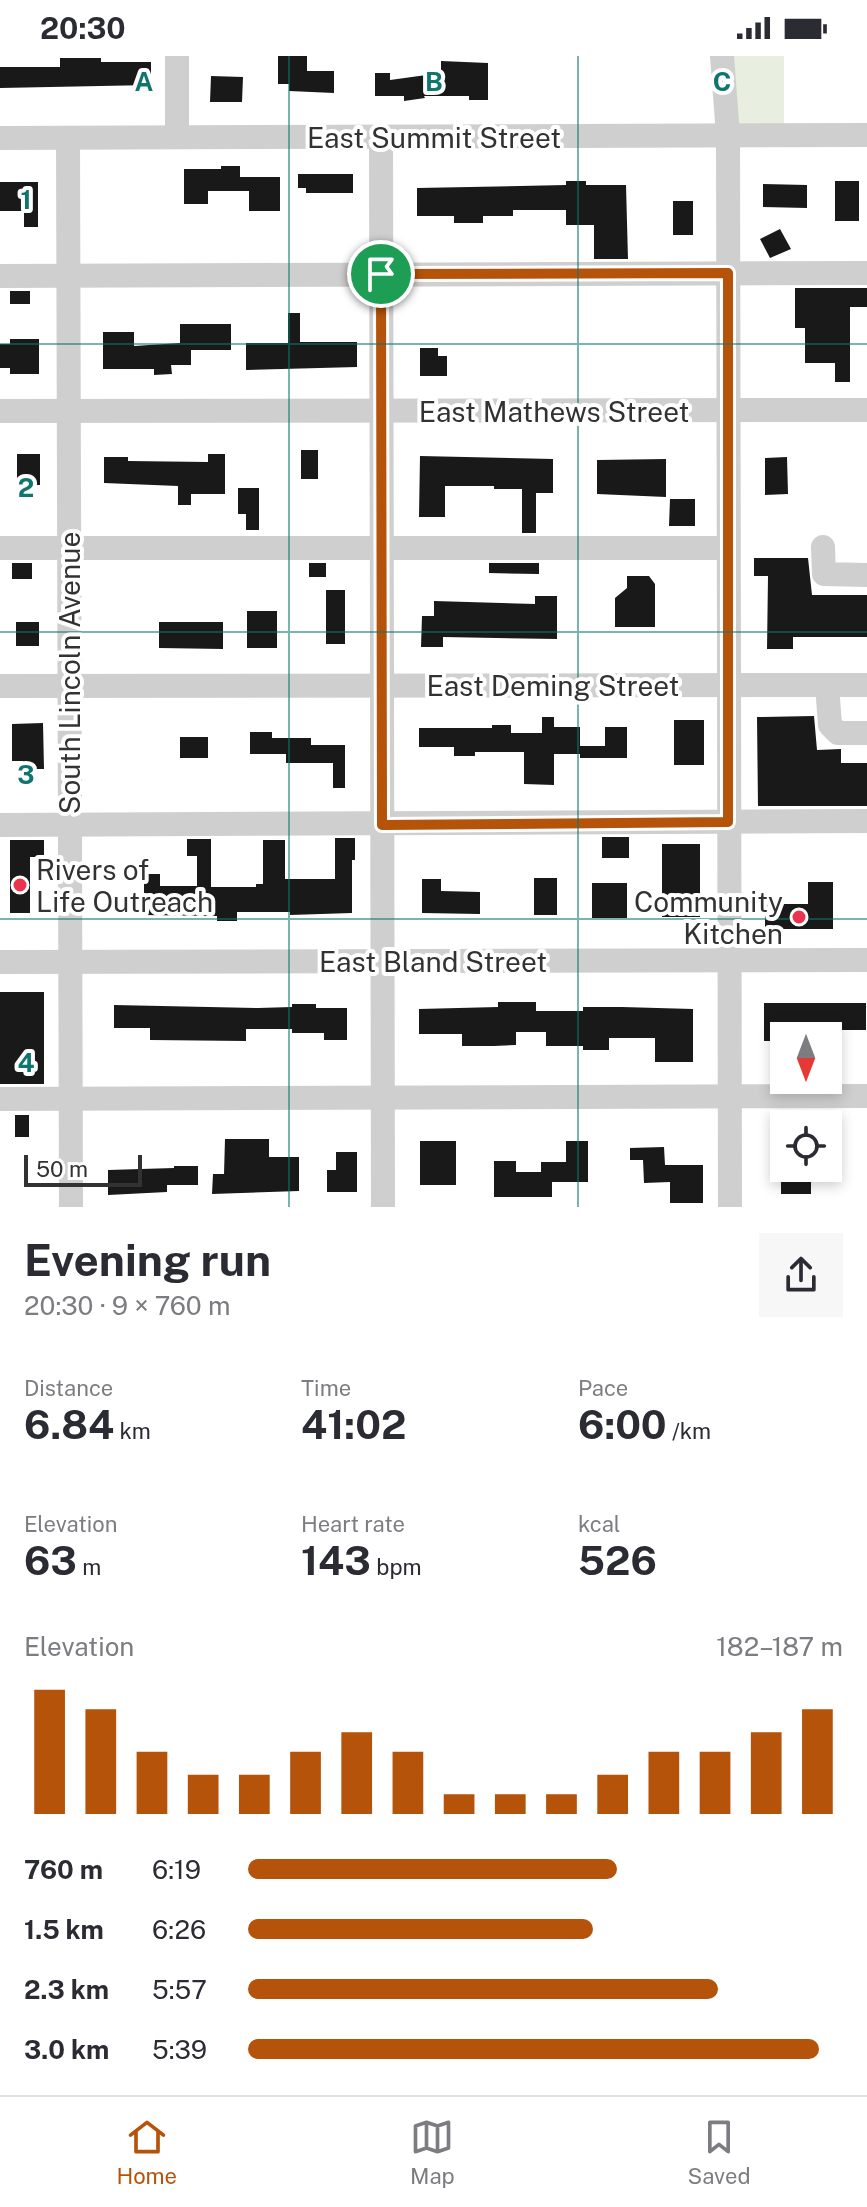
<!DOCTYPE html>
<html lang="en">
<head>
<meta charset="utf-8">
<style>
  body { margin:0; font-family:"Public Sans",sans-serif; background:#f7f7f7; color:#2b2b33; height:100vh; display:flex; flex-direction:column; font-size:30px; white-space:nowrap }
  * { box-sizing:border-box; margin:0 }
  p { font-size:26px; color:#7c7c81 }
  .icon { flex:none; width:44px; height:44px; fill:none; stroke:currentColor; stroke-width:2; stroke-linecap:round; stroke-linejoin:round }
  .map { position:relative; height:1151px; overflow:hidden }
  .panel { display:flex; flex-direction:column; background:#fff; flex:1 }
  .panel>* { flex:none }
  .needle { width:52px; rotate:180deg }
  .controls { position:absolute; left:770px; top:966px; display:grid; gap:16px }
  .controls a { display:grid; place-items:center; width:72px; height:72px; border-radius:0px; background:#fff; box-shadow:0 4px 12px #0003; font-size:40px }
  .scale { position:absolute; left:24px; bottom:20px; width:118px; box-sizing:border-box; padding-left:8px; border:4px solid #323232; border-top:0; font-size:22px; line-height:28px; white-space:nowrap; color:#323232; -webkit-text-stroke:6px #fff; paint-order:stroke }
  .pin { position:absolute; display:grid; place-items:center; width:68px; height:68px; color:#fff; margin:-34px; border:4px solid #fff; border-radius:50%; box-shadow:0 2px 8px #0007 }
  .round { display:grid; place-items:center; flex:none; width:84px; height:84px; border-radius:0px; background:#f7f7f7 }
  .headline { display:flex; align-items:center; justify-content:space-between; height:136px; padding:0 24px }
  h1 { font-size:44px; font-weight:700; line-height:60px }
  .stats { display:grid; grid-template-columns:repeat(3,1fr); gap:12px; height:136px; padding:8px 24px }
  .stats div { display:grid; align-content:center }
  .stats b { font-size:40px; font-weight:700 }
  .stats small { font-size:22px; font-weight:400 }
  .stats p { font-size:22px }
  .chart { height:224px; padding:16px 24px }
  .chart p { display:flex; justify-content:space-between }
  .chart svg { width:100%; height:144px; margin-top:8px; stroke:#b45309; stroke-width:6 }
  ul { padding:0 24px; list-style:none; font-size:26px }
  li { display:grid; grid-template-columns:128px 96px 1fr; align-items:center; height:60px }
  li i { height:20px; border-radius:10px; background:#b45309 }
  .status { display:flex; justify-content:space-between; align-items:center; height:56px; padding:0 40px; background:#fff; direction:ltr }
  .status svg { height:22px; fill:currentColor }
  .menu { display:flex; justify-content:space-around; align-items:center; height:112px; border-top:2px solid #e1e1e2; background:#fff; font-size:22px; color:#7c7c81 }
  .menu a { display:grid; justify-items:center; gap:4px }
  .menu .current { color:#b45309 }
  .map>svg:first-child { display:block }
  .green { fill:#e9efe0 }
  .building { fill:#191919 }
  .lines { fill:none; stroke-linecap:round; stroke-linejoin:round }
  .minor { stroke:#cfcfcf; stroke-width:24 }
  .route-casing { stroke:#fff; stroke-width:16 }
  .route { stroke:#b45309; stroke-width:10 }
  .grid { fill:none; stroke:#0f766e; stroke-width:2; stroke-opacity:0.55 }
  .poi-dot { fill:#eb324e; stroke:#fff; stroke-width:3 }
  .labels { text-anchor:middle; dominant-baseline:central; stroke-width:8; stroke-linejoin:round; paint-order:stroke }
  .street-label { font-size:28px; fill:#323232; stroke:#fff }
  .poi-label { font-size:28px; fill:#323232; stroke:#fff; text-anchor:start }
  .grid-label { font-size:26px; text-anchor:middle; font-weight:bold; fill:#0f766e; stroke:#fff; stroke-width:8; stroke-linejoin:round; paint-order:stroke }
</style>
</head>
<body>
<div class="status"><b>20:30</b><svg viewBox="0 0 49 12"><path d="M0 12V9h3v3zM5 12V6h3v6zM10 12V3h3v9zM15 12V0h3v12zM26 1h20v11H26zM47 4h2v5h-2z"/></svg></div>
<div class="map">
<svg width="867" height="1151" viewBox="0 0 867 1151">
  <rect width="100%" height="100%" fill="#fff"/>
  <path class="green" d="M 722,0 L 784,0 L 784,79 L 728,79 Z"/>
  <g class="building">
    <path d="M 278,0 L 307,0 L 307,15 L 334,15 L 334,37 L 289,35 L 289,28 L 278,28 Z"/>
    <path d="M 60,2 L 101,2 L 101,6 L 151,6 L 151,29 L 0,32 L 0,11 L 60,11 Z"/>
    <path d="M 441,5 L 488,7 L 488,44 L 469,44 L 469,40 L 424,40 L 425,42 L 404,45 L 404,40 L 375,40 L 375,17 L 390,17 L 390,24 L 441,17 Z"/>
    <path d="M 211,20 L 243,21 L 242,46 L 210,46 Z"/>
    <path d="M 221,110 L 240,110 L 240,121 L 280,121 L 280,155 L 249,155 L 249,135 L 208,135 L 208,148 L 184,148 L 184,113 L 221,113 Z"/>
    <path d="M 298,118 L 353,118 L 353,137 L 306,137 L 306,132 L 298,132 Z"/>
    <path d="M 566,125 L 586,125 L 586,129 L 626,129 L 628,203 L 594,203 L 594,169 L 566,169 L 566,154 L 513,154 L 513,160 L 483,160 L 483,167 L 454,167 L 454,160 L 417,160 L 417,132 L 566,129 Z"/>
    <rect x="835" y="125" width="24" height="40"/>
    <path d="M 0,126 L 38,126 L 38,171 L 24,171 L 24,155 L 0,155 Z"/>
    <path d="M 763,128 L 807,129 L 807,152 L 763,151 Z"/>
    <rect x="673" y="145" width="20" height="34"/>
    <path d="M 780,173 L 791,193 L 770,202 L 760,183 Z"/>
    <path d="M 795,232 L 867,232 L 867,251 L 850,251 L 850,326 L 835,326 L 835,307 L 805,307 L 805,272 L 795,272 Z"/>
    <rect x="10" y="235" width="20" height="13"/>
    <path d="M 288,257 L 300,257 L 300,286 L 357,286 L 357,311 L 246,314 L 246,287 L 288,287 Z"/>
    <path d="M 180,268 L 231,268 L 231,294 L 191,294 L 191,309 L 171,309 L 172,318 L 154,319 L 154,313 L 103,313 L 103,276 L 134,276 L 134,290 L 180,287 Z"/>
    <path d="M 10,283 L 39,283 L 39,318 L 10,318 L 10,312 L 0,312 L 0,288 L 10,288 Z"/>
    <path d="M 420,292 L 438,292 L 438,300 L 447,300 L 447,320 L 420,320 Z"/>
    <rect x="301" y="394" width="17" height="29"/>
    <rect x="17" y="398" width="23" height="31"/>
    <path d="M 208,398 L 225,398 L 225,438 L 191,438 L 191,449 L 178,449 L 178,430 L 104,427 L 104,401 L 128,401 L 128,405 L 208,406 Z"/>
    <path d="M 420,400 L 553,403 L 553,437 L 536,437 L 536,477 L 522,477 L 522,433 L 494,433 L 494,430 L 445,430 L 445,461 L 419,461 Z"/>
    <path d="M 787,401 L 788,438 L 765,439 L 765,402 Z"/>
    <path d="M 666,403 L 666,441 L 597,438 L 597,404 Z"/>
    <path d="M 238,432 L 259,432 L 259,474 L 246,474 L 246,458 L 238,458 Z"/>
    <path d="M 670,443 L 695,443 L 695,470 L 669,470 Z"/>
    <path d="M 754,502 L 808,502 L 812,539 L 867,539 L 867,581 L 793,581 L 793,593 L 767,593 L 768,520 L 754,520 Z"/>
    <rect x="12" y="507" width="20" height="16"/>
    <rect x="309" y="507" width="17" height="14"/>
    <path d="M 489,507 L 539,507 L 539,518 L 489,517 Z"/>
    <path d="M 627,520 L 649,520 L 655,528 L 655,571 L 615,571 L 615,542 L 627,532 Z"/>
    <rect x="326" y="534" width="19" height="54"/>
    <path d="M 535,540 L 557,540 L 557,583 L 443,581 L 443,591 L 421,591 L 422,560 L 434,560 L 434,545 L 535,548 Z"/>
    <rect x="247" y="555" width="30" height="37"/>
    <rect x="16" y="566" width="23" height="24"/>
    <path d="M 159,566 L 223,566 L 223,593 L 159,592 Z"/>
    <path d="M 814,660 L 817,694 L 841,693 L 841,707 L 867,707 L 867,750 L 758,750 L 757,661 Z"/>
    <path d="M 542,661 L 554,661 L 554,671 L 580,671 L 580,690 L 605,690 L 605,671 L 627,671 L 627,702 L 580,702 L 580,698 L 554,698 L 554,729 L 524,728 L 524,696 L 475,696 L 475,700 L 454,700 L 454,691 L 419,691 L 419,672 L 492,672 L 492,669 L 511,669 L 511,677 L 542,677 Z"/>
    <rect x="674" y="664" width="30" height="45"/>
    <path d="M 43,667 L 44,713 L 23,713 L 23,705 L 12,705 L 12,668 Z"/>
    <path d="M 250,676 L 272,676 L 272,682 L 311,682 L 311,689 L 345,689 L 345,732 L 333,732 L 333,707 L 286,707 L 286,698 L 250,698 Z"/>
    <rect x="180" y="681" width="28" height="21"/>
    <rect x="602" y="781" width="27" height="21"/>
    <path d="M 335,782 L 355,782 L 355,804 L 352,804 L 352,857 L 290,859 L 290,856 L 237,856 L 237,865 L 217,865 L 217,860 L 144,859 L 144,818 L 160,818 L 160,830 L 197,830 L 197,800 L 187,800 L 187,783 L 211,783 L 211,831 L 256,831 L 256,828 L 263,828 L 263,784 L 285,784 L 285,823 L 335,823 Z"/>
    <path d="M 10,784 L 44,784 L 44,801 L 30,801 L 30,857 L 10,857 Z"/>
    <rect x="662" y="788" width="38" height="73"/>
    <rect x="534" y="822" width="23" height="37"/>
    <path d="M 422,823 L 441,823 L 441,835 L 480,836 L 480,858 L 422,857 Z"/>
    <path d="M 808,826 L 833,826 L 833,873 L 765,873 L 765,848 L 808,848 Z"/>
    <rect x="592" y="827" width="35" height="35"/>
    <rect x="0" y="936" width="44" height="92"/>
    <path d="M 498,946 L 536,946 L 536,955 L 583,955 L 583,951 L 622,951 L 693,953 L 693,1006 L 655,1006 L 655,982 L 609,982 L 609,994 L 583,994 L 583,990 L 546,990 L 546,976 L 516,976 L 516,989 L 494,990 L 462,990 L 462,978 L 419,978 L 419,953 L 498,951 Z"/>
    <path d="M 764,947 L 866,947 L 866,974 L 833,974 L 833,978 L 786,978 L 784,985 L 764,985 Z"/>
    <path d="M 292,948 L 316,948 L 316,952 L 347,952 L 347,984 L 324,984 L 324,977 L 292,977 L 292,973 L 246,973 L 246,985 L 150,984 L 150,972 L 114,972 L 114,949 L 258,952 L 292,951 Z"/>
    <rect x="15" y="1059" width="14" height="22"/>
    <path d="M 225,1083 L 269,1083 L 269,1101 L 299,1101 L 299,1135 L 212,1138 L 213,1118 L 224,1118 Z"/>
    <rect x="420" y="1085" width="36" height="44"/>
    <path d="M 566,1085 L 588,1085 L 588,1126 L 552,1126 L 552,1141 L 494,1141 L 494,1105 L 516,1105 L 516,1116 L 541,1116 L 541,1106 L 566,1106 Z"/>
    <path d="M 664,1091 L 665,1109 L 703,1109 L 703,1147 L 670,1147 L 670,1126 L 644,1127 L 643,1104 L 630,1104 L 630,1092 Z"/>
    <path d="M 336,1096 L 357,1096 L 357,1136 L 327,1136 L 327,1114 L 336,1114 Z"/>
    <path d="M 174,1110 L 198,1110 L 198,1129 L 167,1129 L 167,1136 L 108,1139 L 108,1114 L 174,1112 Z"/>
    <rect x="781" y="1112" width="30" height="26"/>
  </g>
  <g class="lines">
    <g class="minor">
      <path d="M 177,0 L 177,81"/>
      <path d="M 722,0 L 728,79 L 730,1151"/>
      <path d="M 0,82 L 867,79"/>
      <path d="M 68,82 L 71,1151"/>
      <path d="M 381,82 L 383,1151"/>
      <path d="M 0,220 L 867,217"/>
      <path d="M 0,355 L 867,354"/>
      <path d="M 823,491 L 824,518 L 867,519"/>
      <path d="M 0,492 L 727,492"/>
      <path d="M 827,629 L 830,669 L 838,677 L 867,677"/>
      <path d="M 0,630 L 867,629"/>
      <path d="M 0,769 L 867,765"/>
      <path d="M 0,906 L 867,904"/>
      <path d="M 0,1043 L 867,1040"/>
    </g>
  </g>
  <g class="lines">
    <g class="route-casing">
      <path id="route" d="M 728,217 L 728,766 L 382,769 L 381,218 Z"/>
    </g>
    <use href="#route" class="route"/>
  </g>
  <path class="grid" d="M 289,0 L 289,1151M 578,0 L 578,1151M 0,288 L 867,288M 0,576 L 867,576M 0,863 L 867,863"/>
  <g class="poi-dot">
    <circle cx="20" cy="829" r="8"/>
    <circle cx="799" cy="861" r="8"/>
  </g>
  <g class="labels">
    <g class="street-label">
      <text x="434" y="81">East Summit Street</text>
      <text x="554" y="355">East Mathews Street</text>
      <text transform="translate(69 617) rotate(-90)">South Lincoln Avenue</text>
      <text x="553" y="629">East Deming Street</text>
      <text x="433" y="905">East Bland Street</text>
    </g>
    <g class="poi-label">
      <text x="36" y="813">Rivers of<tspan x="36" dy="32">Life Outreach</tspan></text>
      <text x="783" y="845" text-anchor="end">Community<tspan x="783" dy="32">Kitchen</tspan></text>
    </g>
  </g>
  <g class="grid-label">
    <text x="144" y="35">A</text>
    <text x="434" y="35">B</text>
    <text x="722" y="35">C</text>
    <text x="26" y="153">1</text>
    <text x="26" y="441">2</text>
    <text x="26" y="728">3</text>
    <text x="26" y="1016">4</text>
  </g>
</svg>
<div class="controls">
<a><svg class="needle" viewBox="-14 -14 28 28"><path d="M0-13l5 13h-10z" fill="#e53935"/><path d="M0 13l5-13h-10z" fill="#7c7c81"/></svg></a>
<a><svg class="icon" aria-label="locate" viewBox="0 0 24 24"><circle cx="12" cy="12" r="6"/><path d="M12 2v4M12 18v4M2 12h4M18 12h4"/></svg></a>
</div>
<div class="scale">50 m</div>
<div class="pin" style="left:381px;top:218px;background:#1e9e55"><svg class="icon" aria-label="arrive" viewBox="0 0 24 24"><path d="M6 21V4h12l-3 4 3 4H6"/></svg></div>
</div>
<section class="panel">
<div class="headline"><div><h1>Evening run</h1><p>20:30 · 9 × 760 m</p></div><a class="round"><svg class="icon" aria-label="share" viewBox="0 0 24 24"><path d="M12 15V3M7 8l5-5 5 5M5 13v7h14v-7"/></svg></a></div>
<div class="stats">
<div><p>Distance</p><b>6.84<small> km</small></b></div>
<div><p>Time</p><b>41:02</b></div>
<div><p>Pace</p><b>6:00<small> /km</small></b></div>
</div>
<div class="stats">
<div><p>Elevation</p><b>63<small> m</small></b></div>
<div><p>Heart rate</p><b>143<small> bpm</small></b></div>
<div><p>kcal</p><b>526</b></div>
</div>
<div class="chart"><p><span>Elevation</span>182–187 m</p>
<svg viewBox="0 0 160 44" preserveAspectRatio="none"><path d="M5 44V6M15 44V12M25 44V25M35 44V32M45 44V32M55 44V25M65 44V19M75 44V25M85 44V38M95 44V38M105 44V38M115 44V32M125 44V25M135 44V25M145 44V19M155 44V12"/></svg>
</div>
<ul>
<li><b>760 m</b>6:19<i style="width:62%"></i></li>
<li><b>1.5 km</b>6:26<i style="width:58%"></i></li>
<li><b>2.3 km</b>5:57<i style="width:79%"></i></li>
<li><b>3.0 km</b>5:39<i style="width:96%"></i></li>
</ul>
</section>
<nav class="menu">
<a class="current"><svg class="icon" aria-label="home" viewBox="0 0 24 24"><path d="M3 11l9-7 9 7M6 9v11h12V9"/></svg>Home</a>
<a><svg class="icon" aria-label="map" viewBox="0 0 24 24"><path d="M3 6l6-2 6 2 6-2v14l-6 2-6-2-6 2zM9 4v14M15 6v14"/></svg>Map</a>
<a><svg class="icon" aria-label="saved" viewBox="0 0 24 24"><path d="M7 4h10v16l-5-4-5 4z"/></svg>Saved</a>
</nav>
</body>
</html>
